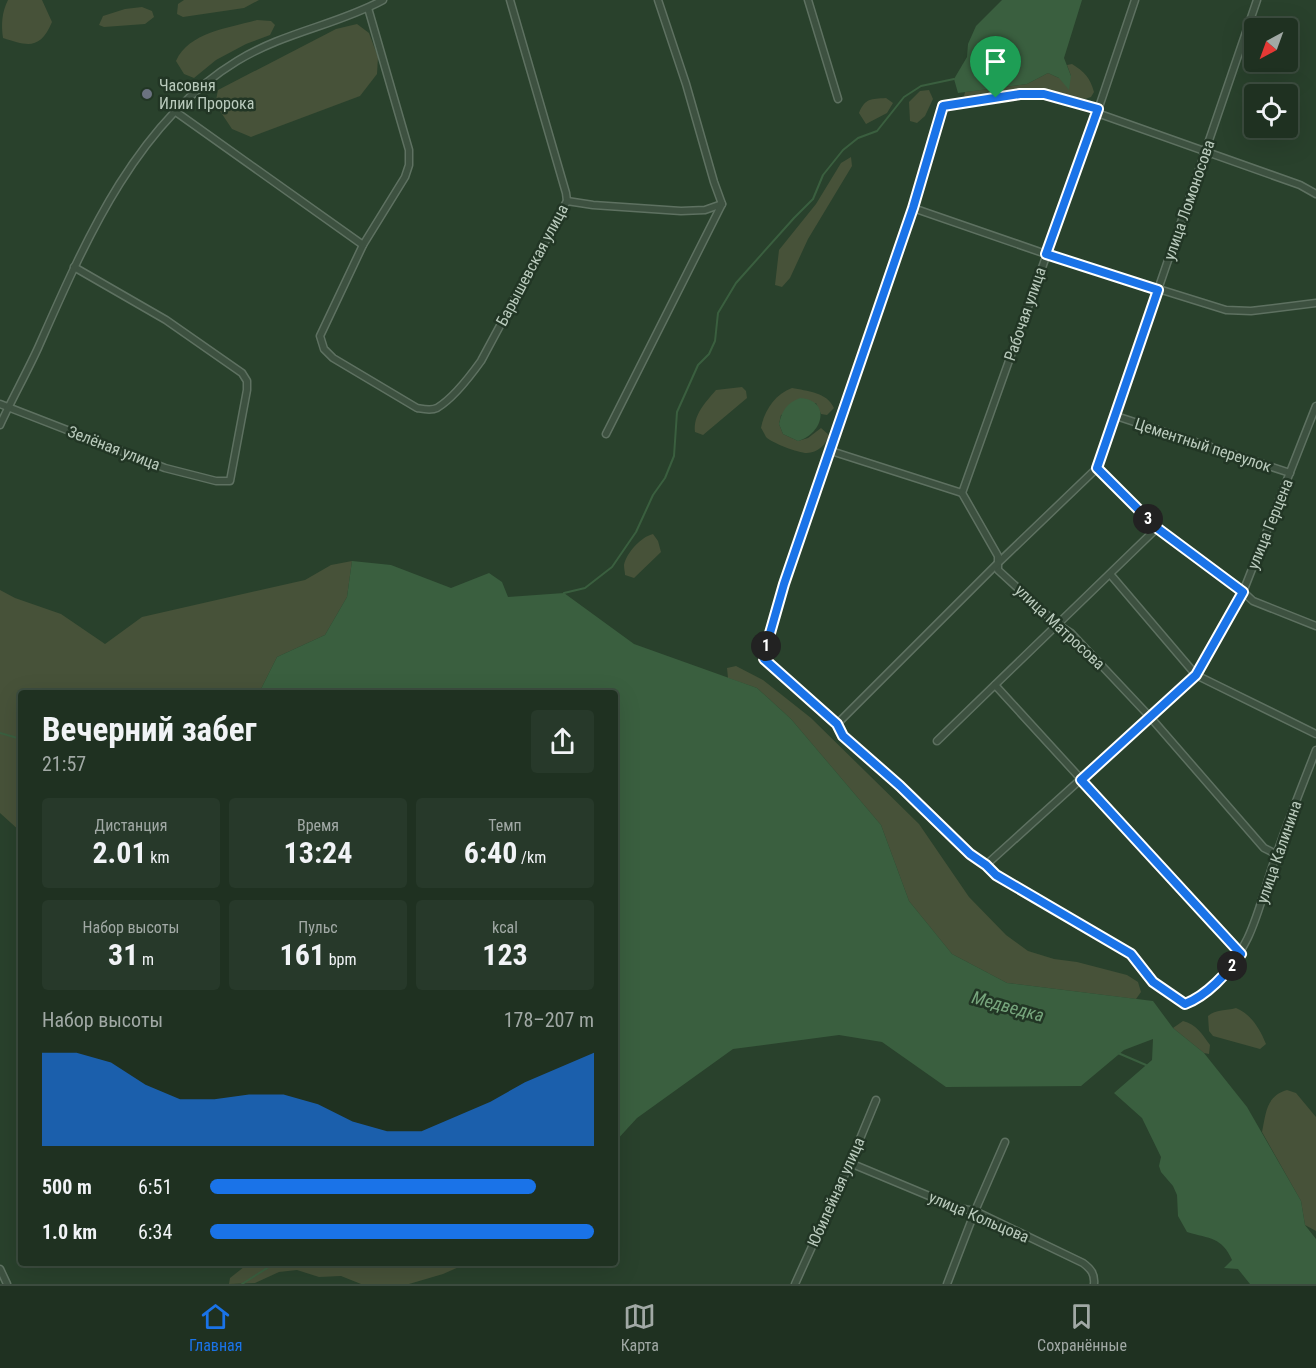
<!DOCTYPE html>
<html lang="ru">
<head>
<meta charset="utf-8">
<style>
  body { margin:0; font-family:"Roboto Condensed",sans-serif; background:#27392a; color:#f1f3f6; height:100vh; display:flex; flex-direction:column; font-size:22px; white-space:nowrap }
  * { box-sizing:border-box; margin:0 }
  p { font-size:20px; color:#a1a9a5 }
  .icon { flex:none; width:33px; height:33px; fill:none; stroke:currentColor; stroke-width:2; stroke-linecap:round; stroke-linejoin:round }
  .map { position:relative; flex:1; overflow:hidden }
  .side { position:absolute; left:18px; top:690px; width:600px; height:576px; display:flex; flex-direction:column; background:#1f3121; border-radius:6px; box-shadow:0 6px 24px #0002,0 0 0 2px #3c4c3f }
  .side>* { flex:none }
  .needle { width:39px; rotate:221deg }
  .tools { position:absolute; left:1244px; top:18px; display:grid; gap:12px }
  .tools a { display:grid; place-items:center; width:54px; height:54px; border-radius:6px; background:#1f3121; box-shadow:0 6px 24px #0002,0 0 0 2px #3c4c3f; font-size:30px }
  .pin { position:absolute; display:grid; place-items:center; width:51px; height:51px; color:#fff; margin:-62px -26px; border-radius:50% 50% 50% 0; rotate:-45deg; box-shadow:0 0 6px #0007 }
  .pin .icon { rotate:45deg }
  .km { position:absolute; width:30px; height:30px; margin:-15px; border-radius:50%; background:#222; color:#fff; font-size:16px; line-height:30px; text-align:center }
  .round { display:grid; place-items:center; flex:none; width:63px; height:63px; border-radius:6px; background:#27392a }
  .head { display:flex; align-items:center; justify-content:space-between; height:102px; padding:0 24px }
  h1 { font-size:33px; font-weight:700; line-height:45px }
  .metrics { display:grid; grid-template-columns:repeat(3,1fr); gap:9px; height:102px; padding:6px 24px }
  .metrics div { display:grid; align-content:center; border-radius:6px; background:#27392a; text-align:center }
  .metrics b { font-size:30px; font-weight:700 }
  .metrics small { font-size:16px; font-weight:400 }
  .metrics p { font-size:16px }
  .chart { height:168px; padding:12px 24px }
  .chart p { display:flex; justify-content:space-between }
  .chart svg { width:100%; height:108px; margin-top:6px; fill:#1a73e8; opacity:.7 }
  ul { padding:0 24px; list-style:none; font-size:20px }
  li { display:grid; grid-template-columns:96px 72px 1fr; align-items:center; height:45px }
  li i { height:15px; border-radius:8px; background:#1a73e8 }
  .tab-bar { display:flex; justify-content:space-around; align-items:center; height:84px; border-top:2px solid #3c4c3f; background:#1f3121; font-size:16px; color:#a1a9a5 }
  .tab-bar a { display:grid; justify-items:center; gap:3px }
  .tab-bar .active { color:#1a73e8 }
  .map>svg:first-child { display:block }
  .green { fill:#475239 }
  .water { fill:#3a5f3f }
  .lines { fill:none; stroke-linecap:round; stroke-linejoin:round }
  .stream { stroke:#3a5f3f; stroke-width:2 }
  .minor-casing { stroke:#5e7161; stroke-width:9 }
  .minor { stroke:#3d5140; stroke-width:6 }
  .route-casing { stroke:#fff; stroke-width:12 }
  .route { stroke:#1a73e8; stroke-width:8 }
  .worship-dot { fill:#6b7280; stroke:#223625; stroke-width:2 }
  .labels { text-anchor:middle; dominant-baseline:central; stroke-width:5; stroke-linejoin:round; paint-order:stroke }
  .poi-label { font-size:16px; fill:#bacbbd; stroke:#223625; text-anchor:start }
  .street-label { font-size:16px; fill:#bacbbd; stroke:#223625 }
  .water-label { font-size:18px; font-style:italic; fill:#77a67d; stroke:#223625 }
</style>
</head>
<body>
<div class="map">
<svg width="1316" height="1284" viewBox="0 0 1316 1284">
  <rect width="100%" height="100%" fill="#29412c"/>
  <g class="green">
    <path d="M 8,0 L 42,0 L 52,22 C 40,50 28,46 3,38 C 1,24 2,12 8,0 Z"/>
    <path d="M 184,0 L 259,0 L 244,8 L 183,17 L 177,14 L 178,4 Z"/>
    <path d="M 142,7 L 152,11 L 154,17 L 145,24 L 104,27 L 99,25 L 103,16 L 125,9 Z"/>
    <path d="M 257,20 L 271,21 L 275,25 L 270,35 L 246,44 L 216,60 L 194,78 L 184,74 L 176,61 C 189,32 229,28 257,20 Z"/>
    <path d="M 357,24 L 369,33 L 378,57 L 377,74 L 360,96 L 251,137 L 232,129 L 220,111 L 216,100 L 218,90 L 336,29 Z"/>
    <path d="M 1072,64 C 1085,72 1090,78 1094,92 L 1091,97 L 1085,99 L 1049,90 L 1032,89 L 967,99 L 964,96 L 965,92 L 1027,84 L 1048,73 L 1059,78 L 1071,76 L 1067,65 Z"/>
    <path d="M 929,90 L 933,99 L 925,116 L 917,123 L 910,121 L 909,102 L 920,91 Z"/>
    <path d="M 886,98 L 893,103 L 887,113 L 866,124 L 859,113 C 865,98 871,99 886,98 Z"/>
    <path d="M 851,157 L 852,166 L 808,239 L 790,278 L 782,287 L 775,285 L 779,250 L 816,204 L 841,163 Z"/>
    <path d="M 742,387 L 746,391 L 747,398 L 703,435 L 695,432 C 693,415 705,403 716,390 Z"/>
    <path d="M 792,388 C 807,391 827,392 834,408 L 827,415 L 821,414 L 816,403 L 781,415 L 779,424 L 783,434 L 798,441 L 808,438 L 821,428 L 829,435 C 827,444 817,453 807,453 C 798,453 772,443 766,437 C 765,435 762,429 761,428 C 764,411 775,394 792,388 Z"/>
    <path d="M 653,534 L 658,541 L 661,552 L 634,578 L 625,575 C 625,572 624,569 624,565 C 627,552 641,537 653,534 Z"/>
    <path d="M 352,561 L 347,597 L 325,635 L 277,657 L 259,693 L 21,693 L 21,832 L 0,813 L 0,590 L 15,598 L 61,614 L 105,644 L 142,617 L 305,580 L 331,565 Z"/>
    <path d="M 736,666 L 763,680 L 811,718 L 919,824 L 969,897 L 1006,935 L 1028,951 L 1054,959 L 1077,962 L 1127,975 L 1138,982 L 1141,992 L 1136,999 L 1007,983 L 952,954 L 909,901 L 881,825 L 791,719 L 757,688 L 728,678 L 727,668 Z"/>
    <path d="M 1236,1008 C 1251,1014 1260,1029 1266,1044 L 1260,1049 L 1213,1036 L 1209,1031 L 1208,1016 C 1216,1009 1226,1011 1236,1008 Z"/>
    <path d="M 1183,1021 C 1196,1024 1202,1034 1210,1045 L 1209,1054 L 1204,1053 L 1173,1028 Z"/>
    <path d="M 1287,1090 L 1296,1093 L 1316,1117 L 1316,1231 L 1305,1225 L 1301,1201 L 1262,1132 C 1266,1113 1266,1096 1287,1090 Z"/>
    <path d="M 249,1263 L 468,1263 L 443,1274 L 409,1284 L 361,1284 L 341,1276 L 319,1277 L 297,1270 L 279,1272 L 255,1283 L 229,1284 L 230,1278 Z"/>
  </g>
  <g class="water">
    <path d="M 1002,0 L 1082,0 L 1064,58 L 1071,76 L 1069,90 L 1059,78 L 1048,73 L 1027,84 L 958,93 L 954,79 L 967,57 L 968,44 L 976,26 Z"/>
    <path d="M 800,398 C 831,400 824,433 798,441 L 783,434 L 779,424 C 782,410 787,403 800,398 Z"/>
    <path d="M 352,561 L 391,565 L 451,588 L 489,573 L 502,582 L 508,597 L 564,593 L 634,644 L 757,688 L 791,719 L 881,825 L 909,901 L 952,954 L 1007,983 L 1153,1001 L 1173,1028 L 1204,1053 L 1247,1107 L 1301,1201 L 1305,1225 L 1316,1239 L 1316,1284 L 1250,1284 L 1238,1269 L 1224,1268 L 1232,1260 C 1222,1237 1210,1239 1187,1232 L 1178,1216 L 1177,1195 L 1173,1186 L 1161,1172 L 1159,1166 L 1161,1157 L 1142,1118 L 1114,1093 L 1152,1060 L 1153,1039 L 1124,1050 L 1081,1086 L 946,1087 L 882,1042 L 839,1035 L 733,1049 L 637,1118 L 615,1142 L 615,693 L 259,693 L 277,657 L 325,635 L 347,597 Z"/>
  </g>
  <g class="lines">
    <g class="stream">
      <path d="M 564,596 L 564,593 L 585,588 L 612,567 L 636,532 L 653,495 L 665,478 L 674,456 L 677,412 L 698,365 L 709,354 L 715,341 L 718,313 L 736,283 L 794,218 L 813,199 L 823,175 L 843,150 L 858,138 L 877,131 L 904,97 L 921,86 L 954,79"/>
      <path d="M 0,733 L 21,739"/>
      <path d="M 1118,1053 L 1146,1065"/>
      <path d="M 242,1284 L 275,1263"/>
    </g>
    <g class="minor-casing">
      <g id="minor">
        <path d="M 808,0 L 838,99"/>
        <path d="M 368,8 L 409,150 L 409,165 L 405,177 L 363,245 L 320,336 L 324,349 L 333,358 L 417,408 C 423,409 431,411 437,408 C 452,399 471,375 481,361 L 567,201 L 566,193 L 510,0"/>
        <path d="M 1098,109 L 1044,94 L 1019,94 L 943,106 L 913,208 L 784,584 L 764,654 L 764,659 L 837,724 L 843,736 L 900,786 L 970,854 L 986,865 L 996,875 L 1131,954 L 1153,982 L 1185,1004 C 1197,999 1206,992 1215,983 C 1255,946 1259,902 1277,853 C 1289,818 1303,784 1316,750"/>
        <path d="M 176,112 L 363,245"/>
        <path d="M 1097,113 L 1300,185 L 1316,194"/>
        <path d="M 567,201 L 593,205 L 681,211 L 705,210 L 722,204"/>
        <path d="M 913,208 L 1046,254 L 1226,310 L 1251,311 L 1316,303"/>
        <path d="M 0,404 L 165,468 L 216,481 L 230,481 L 247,390 L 247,381 L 242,373 L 166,320 L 74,267"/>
        <path d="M 1116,416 L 1290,473"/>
        <path d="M 0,425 C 12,399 26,374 38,348 C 84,244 135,123 237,61 C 284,32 337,25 383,0"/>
        <path d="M 606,434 L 722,204 L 714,182 L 686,84 L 658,0"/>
        <path d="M 831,451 L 962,493"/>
        <path d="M 1097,468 L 1157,528 L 1238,587 L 1253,601 L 1316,626"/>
        <path d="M 962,493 L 1097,113 L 1135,0"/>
        <path d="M 962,493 L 998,556 L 998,570 L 1057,624 L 1071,633 L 1151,718 L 1264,848 L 1276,854"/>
        <path d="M 1110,574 L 1196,675 L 1316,734"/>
        <path d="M 995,685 L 1241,954"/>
        <path d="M 837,724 L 998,563 L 1097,468 L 1257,0"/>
        <path d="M 937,741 L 1157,528"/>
        <path d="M 986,865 L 1196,675 L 1243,592 L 1316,406"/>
        <path d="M 850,1163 L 958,1208 L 975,1211 L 1083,1263 C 1091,1269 1095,1274 1094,1284"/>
        <path d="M 0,1269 L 7,1284"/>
        <path d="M 795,1284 L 850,1163 L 876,1100"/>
        <path d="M 947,1284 L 975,1211 L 1005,1142"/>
      </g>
    </g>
    <use href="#minor" class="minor"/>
  </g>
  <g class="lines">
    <g class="route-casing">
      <path id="route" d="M 1020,94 L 1044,94 L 1098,109 L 1046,254 L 1158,290 L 1097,468 L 1157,528 L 1243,592 L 1196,675 L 1081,780 L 1241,954 C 1226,974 1208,995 1185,1004 L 1153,982 L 1131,954 L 996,875 L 986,865 L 970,854 L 900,786 L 843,736 L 837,724 L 764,659 L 764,654 L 784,584 L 913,208 L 943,106 Z"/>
    </g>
    <use href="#route" class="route"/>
  </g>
  <circle class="worship-dot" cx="147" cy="94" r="6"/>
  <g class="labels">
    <g class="poi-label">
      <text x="159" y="85">Часовня<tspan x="159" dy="18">Илии Пророка</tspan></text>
    </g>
    <g class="street-label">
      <text transform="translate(1189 200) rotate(-71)">улица Ломоносова</text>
      <text transform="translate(532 265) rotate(-62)">Барышевская улица</text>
      <text transform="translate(1025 314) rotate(-71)">Рабочая улица</text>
      <text transform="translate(1203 445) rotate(18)">Цементный переулок</text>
      <text transform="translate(114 448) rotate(21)">Зелёная улица</text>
      <text transform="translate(1270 524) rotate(-68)">улица Герцена</text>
      <text transform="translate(1060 627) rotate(43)">улица Матросова</text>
      <text transform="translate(1279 852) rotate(-71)">улица Калинина</text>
      <text transform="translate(836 1192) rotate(-66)">Юбилейная улица</text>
      <text transform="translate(979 1217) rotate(23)">улица Кольцова</text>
    </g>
    <g class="water-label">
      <text transform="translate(1008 1006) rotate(15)">Медведка</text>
    </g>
  </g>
</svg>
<div class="tools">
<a><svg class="needle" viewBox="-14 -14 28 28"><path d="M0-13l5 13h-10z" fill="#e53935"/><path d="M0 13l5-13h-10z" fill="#a1a9a5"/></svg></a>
<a><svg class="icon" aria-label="locate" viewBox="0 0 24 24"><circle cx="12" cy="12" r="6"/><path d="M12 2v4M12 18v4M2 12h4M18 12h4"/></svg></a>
</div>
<div class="pin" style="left:996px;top:98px;background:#1e9e55"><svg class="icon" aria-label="arrive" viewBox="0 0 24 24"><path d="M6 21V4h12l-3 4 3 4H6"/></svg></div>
<b class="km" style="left:766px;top:646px">1</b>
<b class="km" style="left:1232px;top:966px">2</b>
<b class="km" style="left:1148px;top:519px">3</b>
<section class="side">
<div class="head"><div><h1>Вечерний забег</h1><p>21:57</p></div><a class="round"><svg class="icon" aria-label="share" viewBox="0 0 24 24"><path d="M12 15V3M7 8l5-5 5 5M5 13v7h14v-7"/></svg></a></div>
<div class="metrics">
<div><p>Дистанция</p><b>2.01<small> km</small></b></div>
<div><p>Время</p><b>13:24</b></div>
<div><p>Темп</p><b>6:40<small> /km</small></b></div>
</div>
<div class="metrics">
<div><p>Набор высоты</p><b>31<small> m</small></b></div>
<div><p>Пульс</p><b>161<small> bpm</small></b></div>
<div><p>kcal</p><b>123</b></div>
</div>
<div class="chart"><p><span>Набор высоты</span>178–207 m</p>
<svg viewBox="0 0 160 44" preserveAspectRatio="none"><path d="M0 44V6L10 6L20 10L30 19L40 25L50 25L60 23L70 23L80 27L90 34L100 38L110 38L120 32L130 26L140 18L150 12L160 6V44z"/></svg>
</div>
<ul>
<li><b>500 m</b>6:51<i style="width:85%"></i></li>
<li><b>1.0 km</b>6:34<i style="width:100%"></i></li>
</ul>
</section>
</div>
<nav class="tab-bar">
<a class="active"><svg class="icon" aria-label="home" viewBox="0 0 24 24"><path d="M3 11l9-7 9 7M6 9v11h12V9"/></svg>Главная</a>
<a><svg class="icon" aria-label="map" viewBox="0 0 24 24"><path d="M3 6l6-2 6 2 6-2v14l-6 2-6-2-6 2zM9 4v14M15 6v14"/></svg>Карта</a>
<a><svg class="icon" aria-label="saved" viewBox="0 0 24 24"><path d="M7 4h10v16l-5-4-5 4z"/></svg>Сохранённые</a>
</nav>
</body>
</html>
